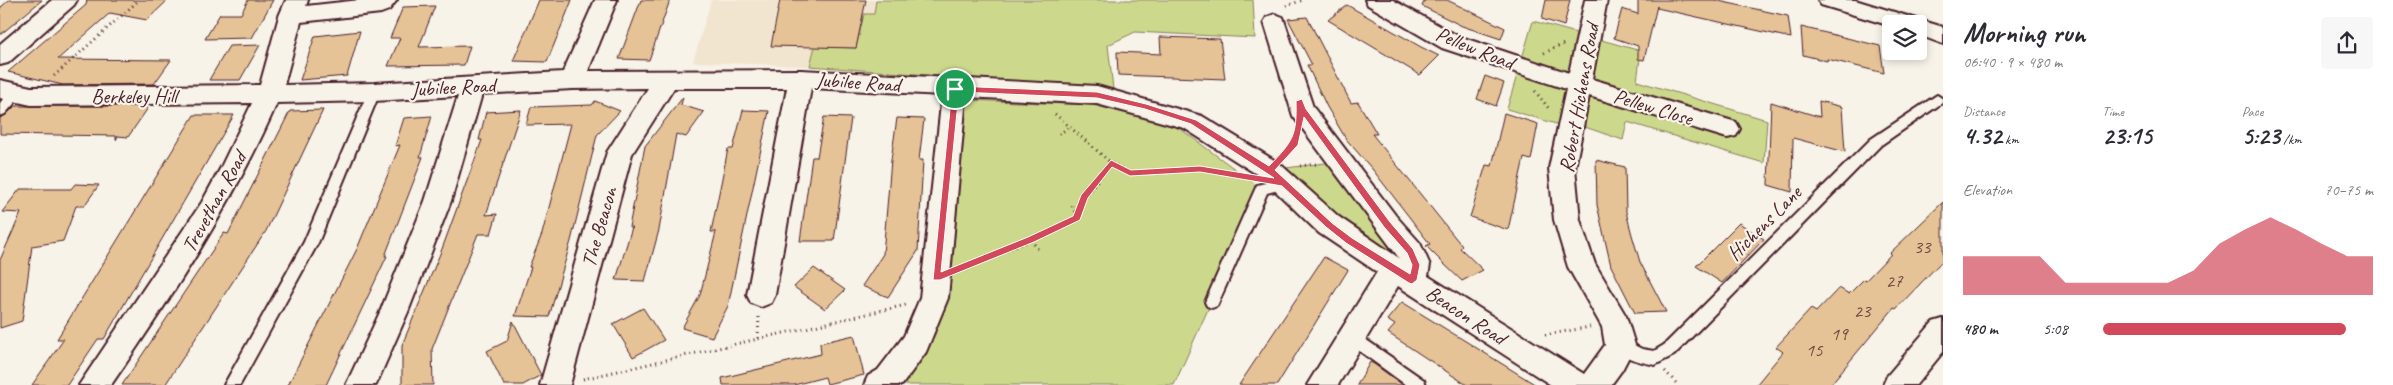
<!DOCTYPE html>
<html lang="en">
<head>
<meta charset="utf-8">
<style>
  body { margin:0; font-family:Caveat,sans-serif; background:#f7f7f7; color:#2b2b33; height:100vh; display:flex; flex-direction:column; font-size:19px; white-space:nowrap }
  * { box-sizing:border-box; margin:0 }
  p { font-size:16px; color:#7c7c81 }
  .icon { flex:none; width:28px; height:28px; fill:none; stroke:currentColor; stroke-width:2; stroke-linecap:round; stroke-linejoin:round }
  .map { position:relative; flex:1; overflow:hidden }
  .details { display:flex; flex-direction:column; background:#fff; width:450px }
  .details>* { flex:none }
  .buttons { position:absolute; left:1882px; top:15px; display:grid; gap:10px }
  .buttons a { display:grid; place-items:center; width:45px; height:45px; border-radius:5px; background:#fff; box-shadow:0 2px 8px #0003; font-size:25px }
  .pin { position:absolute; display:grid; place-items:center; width:42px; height:42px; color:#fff; margin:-21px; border:2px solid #fff; border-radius:50%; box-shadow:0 1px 5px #0007 }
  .round { display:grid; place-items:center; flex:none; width:52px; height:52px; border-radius:5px; background:#f7f7f7 }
  .head { display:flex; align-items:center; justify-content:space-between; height:85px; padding:0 20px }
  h1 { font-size:28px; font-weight:600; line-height:38px }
  .figures { display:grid; grid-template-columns:repeat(3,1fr); gap:8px; height:85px; padding:5px 20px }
  .figures div { display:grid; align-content:center }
  .figures b { font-size:25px; font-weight:600 }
  .figures small { font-size:14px; font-weight:400 }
  .figures p { font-size:14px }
  .chart { height:140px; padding:10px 20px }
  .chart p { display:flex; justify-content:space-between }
  .chart svg { width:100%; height:90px; margin-top:5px; fill:#d1495b; opacity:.7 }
  ul { padding:0 20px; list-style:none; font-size:16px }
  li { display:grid; grid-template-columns:80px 60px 1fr; align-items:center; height:38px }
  li i { height:12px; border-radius:6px; background:#d1495b }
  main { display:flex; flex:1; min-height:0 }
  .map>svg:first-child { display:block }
  .built { fill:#f2e5d0 }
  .green { fill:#ccd98c; stroke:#8b7c5c }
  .building { fill:#e5c397; stroke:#4a1f2b }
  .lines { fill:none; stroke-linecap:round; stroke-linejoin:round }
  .lane-casing { stroke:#4a1f2b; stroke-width:4 }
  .street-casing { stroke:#4a1f2b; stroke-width:4 }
  .path { stroke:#4a1f2b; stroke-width:3; stroke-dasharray:1 4; stroke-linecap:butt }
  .lane { fill:#f7f3e8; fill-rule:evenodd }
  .street { fill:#f7f3e8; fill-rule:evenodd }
  .route { fill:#d1495b; stroke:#fff; fill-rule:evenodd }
  .labels { text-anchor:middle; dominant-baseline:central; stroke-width:4.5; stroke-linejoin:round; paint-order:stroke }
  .number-label { font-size:19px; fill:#714846 }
  .street-label { font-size:21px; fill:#4a1f2b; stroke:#f7f3e8 }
</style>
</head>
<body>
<main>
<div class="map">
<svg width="1943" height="385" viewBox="0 0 1943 385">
  <rect width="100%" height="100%" fill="#f7f3e8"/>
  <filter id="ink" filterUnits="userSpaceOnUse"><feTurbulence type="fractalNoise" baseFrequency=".02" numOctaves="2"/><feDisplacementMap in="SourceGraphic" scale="10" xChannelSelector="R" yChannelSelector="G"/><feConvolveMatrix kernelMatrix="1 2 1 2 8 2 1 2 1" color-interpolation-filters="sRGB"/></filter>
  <g filter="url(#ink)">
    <path class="built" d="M 711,0 L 1253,0 L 1255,38 L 1135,32 L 1108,45 L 1113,89 L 805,66 L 693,62 Z"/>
    <g class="green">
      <path d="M 876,0 L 1253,0 L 1255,38 L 1135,32 L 1108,45 L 1113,89 L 810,66 L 815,46 L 856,48 L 864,14 L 874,14 Z"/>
      <path d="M 1533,21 L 1641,51 L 1637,81 L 1767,120 L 1764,163 L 1627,122 L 1623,140 L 1582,126 L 1582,132 L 1507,109 Z"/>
      <path d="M 967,100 L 1092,105 L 1175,125 L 1262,189 L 1174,385 L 898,385 L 935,334 L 953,256 Z"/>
      <path d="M 1341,161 L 1413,280 L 1270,170 Z"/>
    </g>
    <g class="building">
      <path d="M 9,0 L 42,0 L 0,35 L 0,8 Z"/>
      <path d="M 87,0 L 168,0 L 147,20 L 110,13 L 58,59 L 171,60 L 154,84 L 63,85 L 8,72 L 86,5 Z"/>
      <path d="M 248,0 L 273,0 L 252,38 L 205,39 L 220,14 L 241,14 Z"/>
      <path d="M 539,0 L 572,0 L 547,62 L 513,61 Z"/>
      <path d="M 641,0 L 670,0 L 649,60 L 619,59 Z"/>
      <path d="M 780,0 L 866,0 L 856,48 L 771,46 Z"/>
      <path d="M 1425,0 L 1447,0 L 1505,28 L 1501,39 L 1462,26 L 1422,6 Z"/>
      <path d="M 1546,0 L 1570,0 L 1564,26 L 1542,19 Z"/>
      <path d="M 1638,0 L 1714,0 L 1788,16 L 1791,38 L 1657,8 L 1657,6 L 1644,60 L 1638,59 L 1638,46 L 1614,38 L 1622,9 L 1638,14 Z"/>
      <path d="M 1347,5 L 1421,47 L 1439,56 L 1420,75 L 1328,20 Z"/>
      <path d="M 435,6 L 419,47 L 470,46 L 464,65 L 388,66 L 400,38 L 390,38 L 403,7 Z"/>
      <path d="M 1307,17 L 1351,103 L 1358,102 L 1377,134 L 1372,134 L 1462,246 L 1460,248 L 1483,270 L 1462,281 L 1444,264 L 1426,246 L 1430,244 L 1373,170 L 1346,139 L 1327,107 L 1307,65 L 1312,65 L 1288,19 Z"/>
      <path d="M 1801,27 L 1880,46 L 1884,73 L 1827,59 L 1827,61 L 1803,55 Z"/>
      <path d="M 360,31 L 347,76 L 300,80 L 315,36 Z"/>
      <path d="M 1160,37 L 1220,39 L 1225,79 L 1118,75 L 1117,52 L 1161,54 Z"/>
      <path d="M 260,45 L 240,80 L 209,80 L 229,46 Z"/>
      <path d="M 1485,76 L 1504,83 L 1496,106 L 1477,99 Z"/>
      <path d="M 683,97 L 681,105 L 704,112 L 686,137 L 676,134 L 659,230 L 645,281 L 616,280 L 632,227 L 629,227 L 645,146 Z"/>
      <path d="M 595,101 L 620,111 L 597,135 L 571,241 L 549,317 L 515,316 L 531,267 L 529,267 L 542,234 L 571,124 L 526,125 L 531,107 L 592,105 Z"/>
      <path d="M 1819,101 L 1842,107 L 1845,152 L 1793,138 L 1792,192 L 1768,185 L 1771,102 L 1820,117 Z"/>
      <path d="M 15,106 L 139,106 L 138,108 L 148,108 L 128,137 L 118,136 L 116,140 L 116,136 L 0,134 L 0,118 L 6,115 Z"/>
      <path d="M 323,110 L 266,231 L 165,385 L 122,385 L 224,233 L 228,234 L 290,111 Z"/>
      <path d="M 521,110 L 486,215 L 497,214 L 491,234 L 478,234 L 432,349 L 433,385 L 402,385 L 402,345 L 442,249 L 482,140 L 479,140 L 486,112 Z"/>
      <path d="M 743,110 L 769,111 L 728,306 L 712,337 L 682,328 L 700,295 L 716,232 L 711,232 L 728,149 L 733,149 Z"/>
      <path d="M 1504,113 L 1538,124 L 1531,160 L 1524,158 L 1508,230 L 1470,217 L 1486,165 L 1492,166 Z"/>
      <path d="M 194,115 L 234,115 L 104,339 L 98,339 L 67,385 L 32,385 L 64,339 L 57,339 Z"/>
      <path d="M 432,116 L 420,157 L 423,157 L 385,256 L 387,256 L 326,385 L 288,385 L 357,249 L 400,145 L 395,146 L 404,118 Z"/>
      <path d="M 824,117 L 851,118 L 834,241 L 800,241 L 812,157 L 817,157 Z"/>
      <path d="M 897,118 L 924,119 L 919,160 L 923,160 L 918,251 L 888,297 L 862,286 L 883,254 L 891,160 Z"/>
      <path d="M 1596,160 L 1625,167 L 1626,212 L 1632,235 L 1640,262 L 1666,312 L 1635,313 L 1611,266 L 1597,205 Z"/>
      <path d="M 75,184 L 99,185 L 84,206 L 76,206 L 63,241 L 32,246 L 22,321 L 0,328 L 0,260 L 21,213 L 2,212 L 20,189 L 71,189 Z"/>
      <path d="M 1943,202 L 1943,260 L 1896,309 L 1894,308 L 1830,385 L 1756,385 L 1783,352 L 1776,347 L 1811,309 L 1816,312 L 1839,288 L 1849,294 L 1864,279 L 1866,280 L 1891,254 L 1890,253 Z"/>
      <path d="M 1739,223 L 1764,239 L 1722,283 L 1696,266 Z"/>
      <path d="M 1324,257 L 1348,270 L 1277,385 L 1239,385 Z"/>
      <path d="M 814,268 L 845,290 L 825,309 L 794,287 Z"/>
      <path d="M 1402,302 L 1475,347 L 1536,385 L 1467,385 L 1388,333 L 1395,325 L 1387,320 Z"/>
      <path d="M 643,308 L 664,340 L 633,357 L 613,324 Z"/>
      <path d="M 513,321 L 541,375 L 523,385 L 504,385 L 487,351 L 507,341 Z"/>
      <path d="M 854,335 L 864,375 L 827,384 L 825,377 L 794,385 L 723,385 L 722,378 L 821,354 L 820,343 Z"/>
      <path d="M 1370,362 L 1374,364 L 1403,385 L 1357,385 Z"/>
    </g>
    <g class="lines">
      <g class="lane-casing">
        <g id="lane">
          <path d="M 374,87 L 380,92 L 318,243 L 240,385 L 224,385 L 304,242 L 368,92 Z"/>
          <path d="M 17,88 L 23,93 L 21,96 L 5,114 L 0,116 L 0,103 L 13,90 Z"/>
          <path d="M 1937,95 L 1943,99 L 1942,103 L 1881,145 L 1674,355 L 1655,365 C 1642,362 1619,358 1612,345 L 1615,340 L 1620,338 L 1642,349 L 1654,351 L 1664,345 L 1871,139 Z"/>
          <path d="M 1285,178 L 1290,179 L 1292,183 L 1290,187 L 1267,193 L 1217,306 L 1212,308 L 1207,306 L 1205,302 L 1257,185 Z"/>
          <path d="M 1352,330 L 1424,380 L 1426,385 L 1406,385 L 1347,342 L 1344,337 L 1347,332 Z"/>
        </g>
      </g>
      <g class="street-casing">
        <g id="street">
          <path d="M 52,0 L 77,0 L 74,5 L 8,63 L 0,65 L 0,44 Z"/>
          <path d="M 286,0 L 308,0 L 306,6 L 360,0 L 397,0 L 389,10 L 381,13 L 301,22 L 284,85 L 374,83 L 563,72 L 595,0 L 617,0 L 588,71 L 801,70 L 1097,86 L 1202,116 L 1279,163 L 1339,217 L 1399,258 L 1293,116 L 1264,22 L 1267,17 L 1275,14 L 1283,17 L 1313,107 L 1396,216 L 1420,243 L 1430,265 L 1428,276 L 1584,374 L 1605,345 L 1602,327 L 1568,267 L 1554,220 L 1549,168 L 1566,89 L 1442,48 L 1368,5 L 1365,0 L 1393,0 L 1458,36 L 1569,73 L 1585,0 L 1607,0 L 1592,79 L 1736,122 L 1740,129 L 1736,136 L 1727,138 L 1589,96 L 1575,168 L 1580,220 L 1595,264 L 1626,316 L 1635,345 L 1622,370 L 1611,385 L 1551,385 L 1398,286 L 1338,385 L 1307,385 L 1377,272 L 1319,233 L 1261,177 L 1184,128 L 1097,104 L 966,97 L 948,298 L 926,352 L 902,385 L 864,385 L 868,376 L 878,370 L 904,336 L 920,298 L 942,95 L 811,88 L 775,295 L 771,303 L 761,307 L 751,303 L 747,295 L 787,88 L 674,88 L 632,154 L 570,385 L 540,385 L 607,152 L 648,88 L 572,89 L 482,94 L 451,201 L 408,312 L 376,385 L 346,385 L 380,312 L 425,201 L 458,96 L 374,101 L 277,103 C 233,204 173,295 111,385 L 79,385 L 202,202 L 220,169 L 252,103 L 31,105 L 0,98 L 0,80 L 31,87 L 260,85 L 279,16 Z"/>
          <path d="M 1818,0 L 1855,0 L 1943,27 L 1943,44 L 1919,35 L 1919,24 L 1891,24 L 1891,26 L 1821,5 Z"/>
          <path d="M 1943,319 L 1943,352 L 1916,385 L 1883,385 L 1887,376 L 1933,322 Z"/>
        </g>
      </g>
      <g class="path">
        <path d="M 1286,6 L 1303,0"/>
        <path d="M 1544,53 L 1564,44"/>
        <path d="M 54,76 L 139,0"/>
        <path d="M 1535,91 L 1550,110"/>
        <path d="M 1055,114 L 1111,163 L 1130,173 L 1201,169 L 1235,175"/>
        <path d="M 1059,134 L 1071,126"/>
        <path d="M 1284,155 L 1294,145 L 1296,138"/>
        <path d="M 1300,166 L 1316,164"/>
        <path d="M 1072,206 L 1077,217"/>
        <path d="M 1031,240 L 1040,252"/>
        <path d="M 960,269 L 1031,240 L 1077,218 L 1084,197 L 1111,163"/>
        <path d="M 1545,335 L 1590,327"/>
        <path d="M 758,338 L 759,316"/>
        <path d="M 1665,371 L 1678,385"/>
        <path d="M 583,379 L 906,305"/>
      </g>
      <use href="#lane" class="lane"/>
      <use href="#street" class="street"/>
    </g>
  </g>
  <path class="route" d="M 955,86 L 1097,92 L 1146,104 L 1196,120 L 1269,166 C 1293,141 1297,136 1296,101 L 1302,99 L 1306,109 L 1390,222 L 1413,249 L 1420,265 L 1417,280 L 1412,284 L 1409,283 L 1346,243 L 1326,227 L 1282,186 L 1200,172 L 1130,176 L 1112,167 L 1088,198 L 1080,220 L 1034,242 L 940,280 L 933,280 L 952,89 ZM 959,92 L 1097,98 L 1145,109 L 1191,124 L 1274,178 L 1200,166 L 1131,170 L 1111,160 L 1081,195 L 1073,216 L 1028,237 L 941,272 ZM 1304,117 L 1384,227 L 1407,253 L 1412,265 L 1410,274 L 1352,238 L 1332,223 L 1275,170 L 1298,145 Z"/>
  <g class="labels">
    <g class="number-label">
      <text x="1922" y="247">33</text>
      <text x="1894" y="281">27</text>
      <text x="1862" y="311">23</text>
      <text x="1839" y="334">19</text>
      <text x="1814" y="350">15</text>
    </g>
    <g class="street-label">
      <text transform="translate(1475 48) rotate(22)">Pellew Road</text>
      <text transform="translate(858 82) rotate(4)">Jubilee Road</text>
      <text transform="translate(453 87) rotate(-3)">Jubilee Road</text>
      <text x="134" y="96">Berkeley Hill</text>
      <text transform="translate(1579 98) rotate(-80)">Robert Hichens Road</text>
      <text transform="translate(1653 107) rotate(17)">Pellew Close</text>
      <text transform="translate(214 202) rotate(-61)">Trevethan Road</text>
      <text transform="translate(1764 223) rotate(-45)">Hichens Lane</text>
      <text transform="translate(599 227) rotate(-74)">The Beacon</text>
      <text transform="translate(1466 315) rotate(33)">Beacon Road</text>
    </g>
  </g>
</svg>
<div class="buttons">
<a><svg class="icon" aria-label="layers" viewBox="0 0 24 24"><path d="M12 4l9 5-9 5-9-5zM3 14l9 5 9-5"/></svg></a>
</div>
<div class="pin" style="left:955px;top:89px;background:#1e9e55"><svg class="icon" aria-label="arrive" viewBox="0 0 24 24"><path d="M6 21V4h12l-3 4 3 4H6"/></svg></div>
</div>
<section class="details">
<div class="head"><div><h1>Morning run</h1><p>06:40 · 9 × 480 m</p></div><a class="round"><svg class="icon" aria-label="share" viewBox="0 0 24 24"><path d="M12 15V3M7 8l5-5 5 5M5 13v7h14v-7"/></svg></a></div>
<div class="figures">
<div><p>Distance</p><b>4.32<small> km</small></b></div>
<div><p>Time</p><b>23:15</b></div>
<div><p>Pace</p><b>5:23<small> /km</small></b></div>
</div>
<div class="chart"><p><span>Elevation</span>70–75 m</p>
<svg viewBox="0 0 160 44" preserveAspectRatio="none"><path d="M0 44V25L10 25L20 25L30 25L40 38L50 38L60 38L70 38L80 38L90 32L100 19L110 12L120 6L130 12L140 19L150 25L160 25V44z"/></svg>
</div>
<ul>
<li><b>480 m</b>5:08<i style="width:90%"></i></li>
</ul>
</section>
</main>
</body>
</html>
